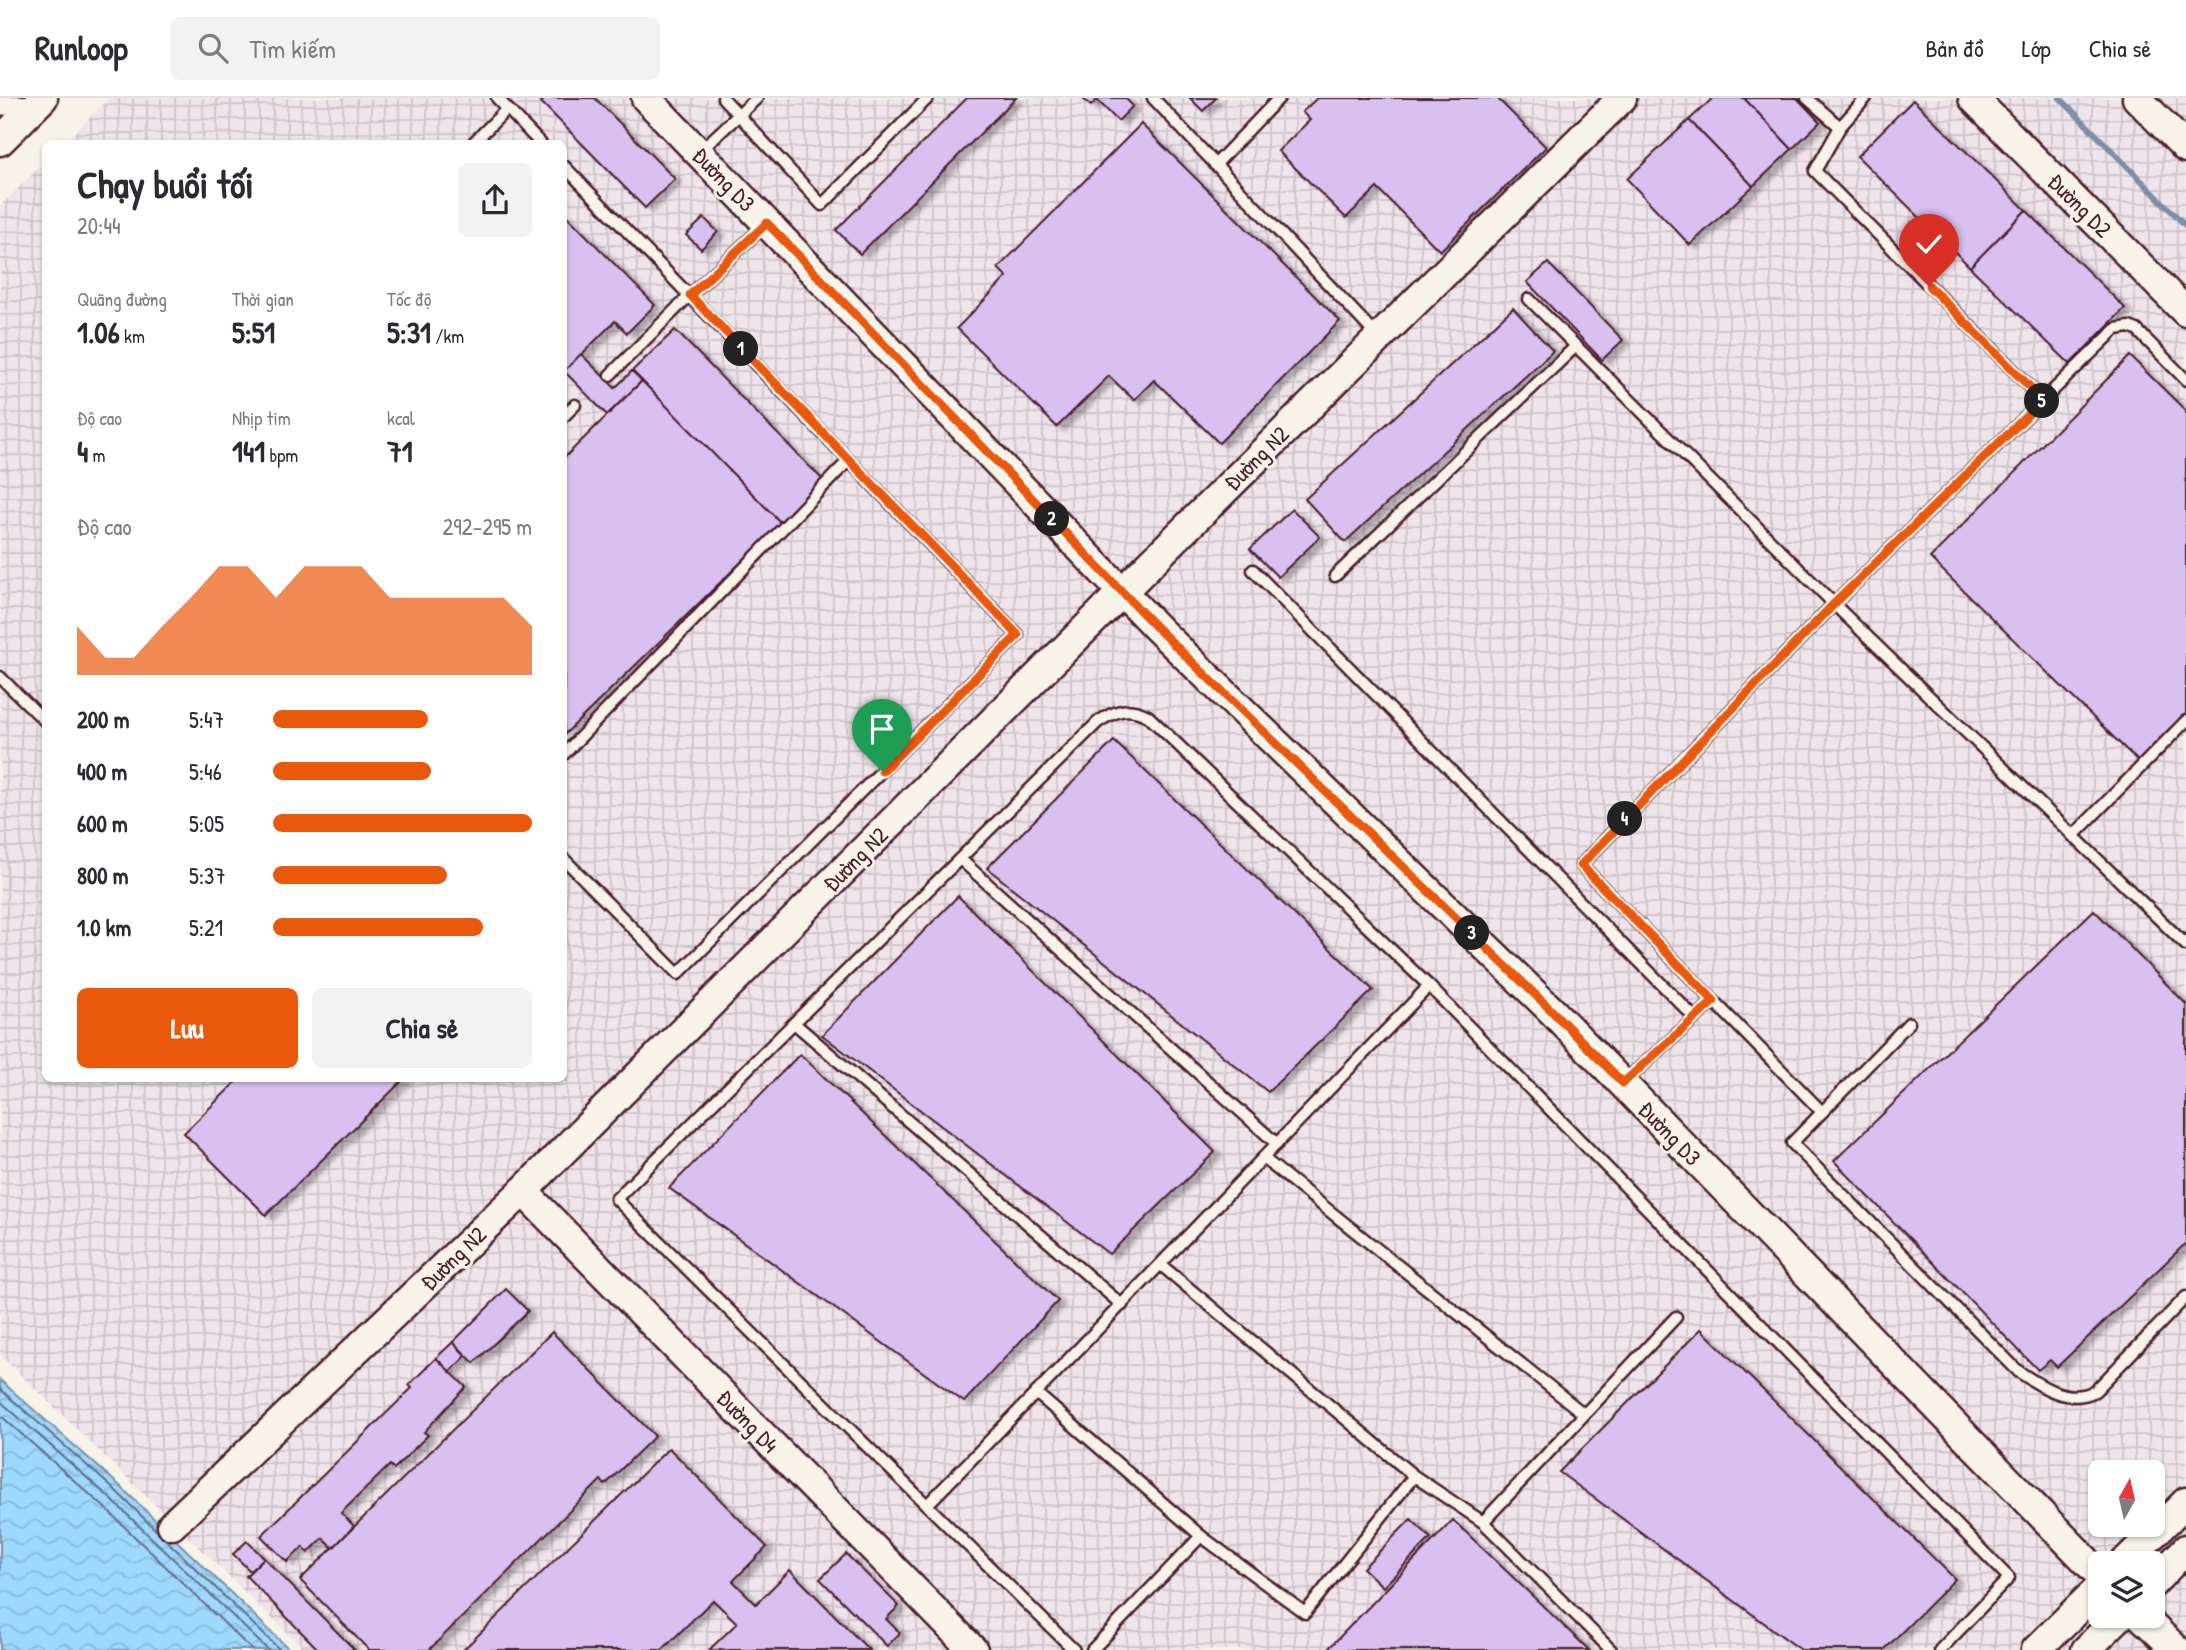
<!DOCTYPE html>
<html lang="vi">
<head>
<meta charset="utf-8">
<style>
  body { margin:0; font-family:"Patrick Hand",sans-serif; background:#f2f2f3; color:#2b2b33; height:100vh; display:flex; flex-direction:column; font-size:26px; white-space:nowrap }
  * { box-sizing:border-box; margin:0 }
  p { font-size:23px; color:#7c7c81 }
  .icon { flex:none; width:38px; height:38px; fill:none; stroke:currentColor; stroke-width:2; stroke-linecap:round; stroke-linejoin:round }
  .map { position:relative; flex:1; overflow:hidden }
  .sheet { position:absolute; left:42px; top:42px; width:525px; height:942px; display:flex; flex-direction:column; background:#fff; border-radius:10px; box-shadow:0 2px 5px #0004 }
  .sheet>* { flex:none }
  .needle { width:46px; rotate:8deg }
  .controls { position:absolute; left:2088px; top:1362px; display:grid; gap:14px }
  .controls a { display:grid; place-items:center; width:77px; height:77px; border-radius:10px; background:#fff; box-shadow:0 2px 5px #0004; font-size:35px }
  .pin { position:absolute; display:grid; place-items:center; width:60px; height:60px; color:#fff; margin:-72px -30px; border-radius:50% 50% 50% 0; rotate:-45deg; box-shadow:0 0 7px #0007 }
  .pin .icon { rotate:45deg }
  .km { position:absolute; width:35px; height:35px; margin:-18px; border-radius:50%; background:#222; color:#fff; font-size:19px; line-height:35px; text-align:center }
  .round { display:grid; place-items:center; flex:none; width:74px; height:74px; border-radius:10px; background:#f2f2f3 }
  .headline { display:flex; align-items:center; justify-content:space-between; height:119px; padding:0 35px }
  h1 { font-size:38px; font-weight:700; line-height:52px }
  .metrics { display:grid; grid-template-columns:repeat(3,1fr); gap:10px; height:119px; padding:7px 35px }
  .metrics div { display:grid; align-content:center }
  .metrics b { font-size:30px; font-weight:700 }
  .metrics small { font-size:19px; font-weight:400 }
  .metrics p { font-size:19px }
  .chart { height:196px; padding:14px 35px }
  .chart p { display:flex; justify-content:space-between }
  .chart svg { width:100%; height:126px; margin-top:7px; fill:#ea580c; opacity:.7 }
  .action { display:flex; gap:14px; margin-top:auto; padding:14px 35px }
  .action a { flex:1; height:80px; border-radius:10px; background:#ea580c; color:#fff; font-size:28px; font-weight:700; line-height:80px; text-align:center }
  .action a+a { background:#f2f2f3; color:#2b2b33 }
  ul { padding:0 35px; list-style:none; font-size:23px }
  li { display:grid; grid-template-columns:112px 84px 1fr; align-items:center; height:52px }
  li i { height:18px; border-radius:9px; background:#ea580c }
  header { display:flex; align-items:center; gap:42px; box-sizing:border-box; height:98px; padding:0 35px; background:#fff; border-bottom:2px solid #e1e1e2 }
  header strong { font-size:33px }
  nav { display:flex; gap:38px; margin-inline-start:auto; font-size:24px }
  .search { width:490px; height:63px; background:#f2f2f3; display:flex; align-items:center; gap:18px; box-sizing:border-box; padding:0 24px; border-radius:10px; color:#7c7c81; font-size:26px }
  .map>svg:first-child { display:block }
  .industrial { fill:url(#industrial-grid); fill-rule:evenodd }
  .water { fill:url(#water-waves); stroke:#7b8fa9; stroke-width:2 }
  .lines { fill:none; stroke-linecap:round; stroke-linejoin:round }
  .shore { stroke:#6b697f; stroke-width:2 }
  .stream { stroke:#7b8fa9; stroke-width:6 }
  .building { fill:#d8c0f0; stroke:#4a1f2b; stroke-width:2; filter:url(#shadow) }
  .lane-casing { stroke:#4a1f2b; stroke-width:15 }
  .street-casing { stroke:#4a1f2b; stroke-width:24 }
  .secondary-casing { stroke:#4a1f2b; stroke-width:33 }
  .lane { stroke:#f7f3e8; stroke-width:10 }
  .street { stroke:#f7f3e8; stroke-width:19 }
  .secondary { stroke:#f7f3e8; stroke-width:28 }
  .route-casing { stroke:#fff; stroke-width:14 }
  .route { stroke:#ea580c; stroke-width:9 }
  .labels { text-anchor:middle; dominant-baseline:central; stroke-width:6; stroke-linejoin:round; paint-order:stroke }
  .street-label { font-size:23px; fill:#4a1f2b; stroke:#f7f3e8 }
</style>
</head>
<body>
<header>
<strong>Runloop</strong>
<div class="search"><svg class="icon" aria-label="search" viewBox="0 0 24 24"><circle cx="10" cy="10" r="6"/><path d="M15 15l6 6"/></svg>Tìm kiếm</div>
<nav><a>Bản đồ</a><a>Lớp</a><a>Chia sẻ</a></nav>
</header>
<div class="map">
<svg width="2186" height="1552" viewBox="0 0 2186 1552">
  <defs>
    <pattern id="industrial-grid" width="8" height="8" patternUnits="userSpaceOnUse" patternTransform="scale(1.75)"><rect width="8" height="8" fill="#eee4ea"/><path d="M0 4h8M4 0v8" fill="none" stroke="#cec3c9"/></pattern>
    <pattern id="water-waves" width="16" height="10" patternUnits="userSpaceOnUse" patternTransform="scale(1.75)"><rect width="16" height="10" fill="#9cd9fd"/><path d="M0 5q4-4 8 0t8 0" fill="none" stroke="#88bad9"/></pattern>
    <filter id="shadow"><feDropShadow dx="7" dy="4" stdDeviation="2" flood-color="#0004"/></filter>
  </defs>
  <rect width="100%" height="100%" fill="#f7f3e8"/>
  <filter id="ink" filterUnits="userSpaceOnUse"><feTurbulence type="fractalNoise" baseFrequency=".0143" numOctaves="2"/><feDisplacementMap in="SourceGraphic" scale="14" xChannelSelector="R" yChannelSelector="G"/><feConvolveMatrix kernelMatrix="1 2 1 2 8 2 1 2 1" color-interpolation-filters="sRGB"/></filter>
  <g filter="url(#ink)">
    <path class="industrial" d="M 110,0 L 2186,0 L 2186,1552 L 305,1552 L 0,1257 L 0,108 L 45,64 L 46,980 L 564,980 L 564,46 L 64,45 ZM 2100,1374 L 2152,1374 L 2152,1426 L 2100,1426 ZM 2100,1465 L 2152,1465 L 2152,1517 L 2100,1517 Z"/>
    <path class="water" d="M 0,1282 L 120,1388 L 290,1552 L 0,1552 Z"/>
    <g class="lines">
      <g class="shore">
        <path d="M 0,1291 L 116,1393 L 159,1435"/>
        <path d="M 0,1303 L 110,1400 L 268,1552"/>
        <path d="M 0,1317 L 103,1408 L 252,1552"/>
        <path d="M 164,1440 L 280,1552"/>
      </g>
      <path class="stream" d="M 2060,0 L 2186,128"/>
    </g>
    <g class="building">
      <path d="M 546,0 L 595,0 L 675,81 L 645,110 L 541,4 Z"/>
      <path d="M 967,0 L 1016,0 L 860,156 L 836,132 Z"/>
      <path d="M 1082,0 L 1125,0 L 1133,8 L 1118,23 L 1097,2 L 1091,8 Z"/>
      <path d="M 1190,0 L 1216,0 L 1203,13 Z"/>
      <path d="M 1317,0 L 1497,0 L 1546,49 L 1440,153 L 1377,90 L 1346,120 L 1278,53 L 1310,22 L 1302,14 Z"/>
      <path d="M 1713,0 L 1744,0 L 1792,51 L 1753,88 L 1689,22 Z"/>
      <path d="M 1744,0 L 1797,0 L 1820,24 L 1792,51 Z"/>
      <path d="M 1913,2 L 2026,112 L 1970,169 L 1857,58 Z"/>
      <path d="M 1689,22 L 1753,88 L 1690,147 L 1627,81 Z"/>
      <path d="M 1141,26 L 1340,223 L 1219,345 L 1154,282 L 1134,302 L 1109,278 L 1057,329 L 957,230 L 1007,179 L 998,170 Z"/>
      <path d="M 2026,112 L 2125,210 L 2070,266 L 1970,169 Z"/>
      <path d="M 564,115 L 655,207 L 627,235 L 615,223 L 564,274 Z"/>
      <path d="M 704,120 L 718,134 L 701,151 L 686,137 Z"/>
      <path d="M 1548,165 L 1623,242 L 1602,262 L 1527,184 Z"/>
      <path d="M 1513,210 L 1553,253 L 1345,444 L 1305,401 Z"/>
      <path d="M 675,232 L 824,383 L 781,425 L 632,273 Z"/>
      <path d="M 581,256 L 615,290 L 632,273 L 642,283 L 607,317 L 564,273 Z"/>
      <path d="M 2130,258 L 2186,313 L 2186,619 L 2140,665 L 1930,460 Z"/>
      <path d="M 642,283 L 781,425 L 564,637 L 564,360 Z"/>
      <path d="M 1292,411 L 1320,439 L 1278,479 L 1250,451 Z"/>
      <path d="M 1114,643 L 1373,892 L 1268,994 L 987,770 Z"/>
      <path d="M 958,798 L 1215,1054 L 1109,1156 L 822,937 Z"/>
      <path d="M 2094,812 L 2186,906 L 2186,1145 L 2057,1269 L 2050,1262 L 2038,1272 L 1834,1063 Z"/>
      <path d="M 800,956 L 1058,1203 L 964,1304 L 669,1090 Z"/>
      <path d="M 240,980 L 405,980 L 266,1117 L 184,1035 Z"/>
      <path d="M 506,1191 L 528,1213 L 474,1265 L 453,1244 Z"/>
      <path d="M 1701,1231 L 1955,1481 L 1884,1552 L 1801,1552 L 1559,1374 Z"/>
      <path d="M 552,1234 L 655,1338 L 605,1387 L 601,1382 L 429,1552 L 369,1552 L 300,1482 Z"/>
      <path d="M 453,1244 L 466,1258 L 450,1274 L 436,1260 Z"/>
      <path d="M 436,1260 L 466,1289 L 424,1334 L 428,1337 L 394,1371 L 390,1367 L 341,1415 L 354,1428 L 333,1450 L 323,1440 L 308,1455 L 303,1449 L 287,1464 L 261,1438 L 412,1290 L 409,1287 Z"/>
      <path d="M 669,1350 L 767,1449 L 733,1483 L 756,1506 L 790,1472 L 869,1552 L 709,1552 L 737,1525 L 713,1502 L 662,1552 L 463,1552 Z"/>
      <path d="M 1411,1421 L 1431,1440 L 1383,1489 L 1363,1470 Z"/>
      <path d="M 1453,1422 L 1589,1552 L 1327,1552 Z"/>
      <path d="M 247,1443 L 264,1460 L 250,1473 L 233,1456 Z"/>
      <path d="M 846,1456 L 899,1508 L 886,1521 L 900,1535 L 887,1548 L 820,1481 Z"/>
      <path d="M 264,1460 L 355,1552 L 319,1552 L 246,1478 Z"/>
    </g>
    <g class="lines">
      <g class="lane-casing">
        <g id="lane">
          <path d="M 497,0 L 541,46"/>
          <path d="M 723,0 L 822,107 L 928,0"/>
          <path d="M 1153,0 L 1378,239"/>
          <path d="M 1807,0 L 1840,29"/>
          <path d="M 1866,0 L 1840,29 L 1815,73 L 2043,302"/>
          <path d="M 472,46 L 507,11"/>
          <path d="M 701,52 L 757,0"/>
          <path d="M 1215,67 L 1279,0"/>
          <path d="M 564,68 L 1018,537 L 678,876 L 564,761"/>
          <path d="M 1529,201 L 1842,514 L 2186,847"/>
          <path d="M 610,277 L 690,197 L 766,126"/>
          <path d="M 564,318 L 575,307"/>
          <path d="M 1253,472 L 1695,920"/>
          <path d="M 1335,478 L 1576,248"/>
          <path d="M 0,579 L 46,624"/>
          <path d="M 564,656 L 849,362"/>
          <path d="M 2073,738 L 2186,623"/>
          <path d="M 960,761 L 1277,1046"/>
          <path d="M 1429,888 L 2009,1480 L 1940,1552"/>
          <path d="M 794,925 L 1122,1207"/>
          <path d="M 1909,925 L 1792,1045 L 2018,1273 C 2040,1288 2068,1307 2095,1293 L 2186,1199"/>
          <path d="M 1623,985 L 1714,903"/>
          <path d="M 1822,1014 L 1581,767 L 1834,506 L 2116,231 L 2129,229 L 2137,232 L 2186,282"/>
          <path d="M 1263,1060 L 1584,1316"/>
          <path d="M 1161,1167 L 1414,1378 L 1305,1515 L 1201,1438"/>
          <path d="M 1414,1378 L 1483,1424 L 1611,1552"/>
          <path d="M 927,1407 L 1036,1295"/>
          <path d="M 1483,1424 L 1676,1219"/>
          <path d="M 1074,1552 L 616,1101 L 1098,624 C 1116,612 1128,608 1148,618 L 1429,888 L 1036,1295 L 1201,1438 L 1092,1552"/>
        </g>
      </g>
      <g class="street-casing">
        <path id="street" d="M 0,7 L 35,8"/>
      </g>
      <g class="secondary-casing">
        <g id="secondary">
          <path d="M 646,0 L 1158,531 L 1551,912 L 2100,1477"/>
          <path d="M 1973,0 L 2186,214"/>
          <path d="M 2137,0 L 2186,50"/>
          <path d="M 0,43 L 43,0"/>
          <path d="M 523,1093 L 973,1552"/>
          <path d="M 172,1427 L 523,1093 L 1171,445 L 1622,0"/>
          <path d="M 2124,1465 L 2186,1404"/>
          <path d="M 2152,1486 L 2186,1451"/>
          <path d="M 2140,1517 L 2177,1552"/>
          <path d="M 2036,1552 L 2100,1489"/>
          <path d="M 2086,1552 L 2121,1517"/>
        </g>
      </g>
      <use href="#lane" class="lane"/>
      <use href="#street" class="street"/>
      <use href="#secondary" class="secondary"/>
    </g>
  </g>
  <g class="lines" filter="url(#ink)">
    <g class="route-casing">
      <path id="route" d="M 882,673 L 1018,537 L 690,197 L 767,125 L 1158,531 L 1551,912 L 1623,985 L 1714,903 L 1581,767 L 1834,506 L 2043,302 L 1929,188"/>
    </g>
    <use href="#route" class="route"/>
  </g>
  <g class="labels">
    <g class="street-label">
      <text transform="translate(724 81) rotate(46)">Đường D3</text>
      <text transform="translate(2080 107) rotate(45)">Đường D2</text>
      <text transform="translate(1256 360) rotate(-45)">Đường N2</text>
      <text transform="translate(855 761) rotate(-45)">Đường N2</text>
      <text transform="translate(1670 1035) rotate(46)">Đường D3</text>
      <text transform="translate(453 1160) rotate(-44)">Đường N2</text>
      <text transform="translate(748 1323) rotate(46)">Đường D4</text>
    </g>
  </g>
</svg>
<div class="controls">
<a><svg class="needle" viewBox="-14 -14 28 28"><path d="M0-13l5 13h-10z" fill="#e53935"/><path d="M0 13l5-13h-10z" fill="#7c7c81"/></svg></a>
<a><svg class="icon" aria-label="layers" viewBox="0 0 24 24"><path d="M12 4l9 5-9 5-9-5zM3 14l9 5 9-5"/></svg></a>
</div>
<div class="pin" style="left:882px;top:673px;background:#1e9e55"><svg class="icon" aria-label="arrive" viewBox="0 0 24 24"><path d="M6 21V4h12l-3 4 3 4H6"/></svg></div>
<div class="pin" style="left:1929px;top:188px;background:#d93025"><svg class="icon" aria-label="check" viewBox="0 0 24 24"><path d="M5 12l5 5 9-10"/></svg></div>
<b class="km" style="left:741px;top:251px">1</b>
<b class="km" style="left:1052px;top:421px">2</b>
<b class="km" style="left:1472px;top:835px">3</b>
<b class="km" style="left:1625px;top:721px">4</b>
<b class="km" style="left:2042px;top:303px">5</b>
<section class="sheet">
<div class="headline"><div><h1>Chạy buổi tối</h1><p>20:44</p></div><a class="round"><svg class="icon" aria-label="share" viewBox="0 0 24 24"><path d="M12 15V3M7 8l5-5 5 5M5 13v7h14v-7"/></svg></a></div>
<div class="metrics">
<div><p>Quãng đường</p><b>1.06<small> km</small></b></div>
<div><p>Thời gian</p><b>5:51</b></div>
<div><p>Tốc độ</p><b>5:31<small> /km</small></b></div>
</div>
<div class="metrics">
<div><p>Độ cao</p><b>4<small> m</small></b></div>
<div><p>Nhịp tim</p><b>141<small> bpm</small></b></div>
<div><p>kcal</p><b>71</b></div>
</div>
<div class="chart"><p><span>Độ cao</span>292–295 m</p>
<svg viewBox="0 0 160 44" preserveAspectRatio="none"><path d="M0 44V27L10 38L20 38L30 27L40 17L50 6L60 6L70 17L80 6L90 6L100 6L110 17L120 17L130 17L140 17L150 17L160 27V44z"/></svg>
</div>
<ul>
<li><b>200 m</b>5:47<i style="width:60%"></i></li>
<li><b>400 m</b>5:46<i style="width:61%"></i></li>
<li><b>600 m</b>5:05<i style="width:100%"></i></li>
<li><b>800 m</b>5:37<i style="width:67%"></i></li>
<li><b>1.0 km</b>5:21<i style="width:81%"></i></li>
</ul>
<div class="action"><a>Lưu</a><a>Chia sẻ</a></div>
</section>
</div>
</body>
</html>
